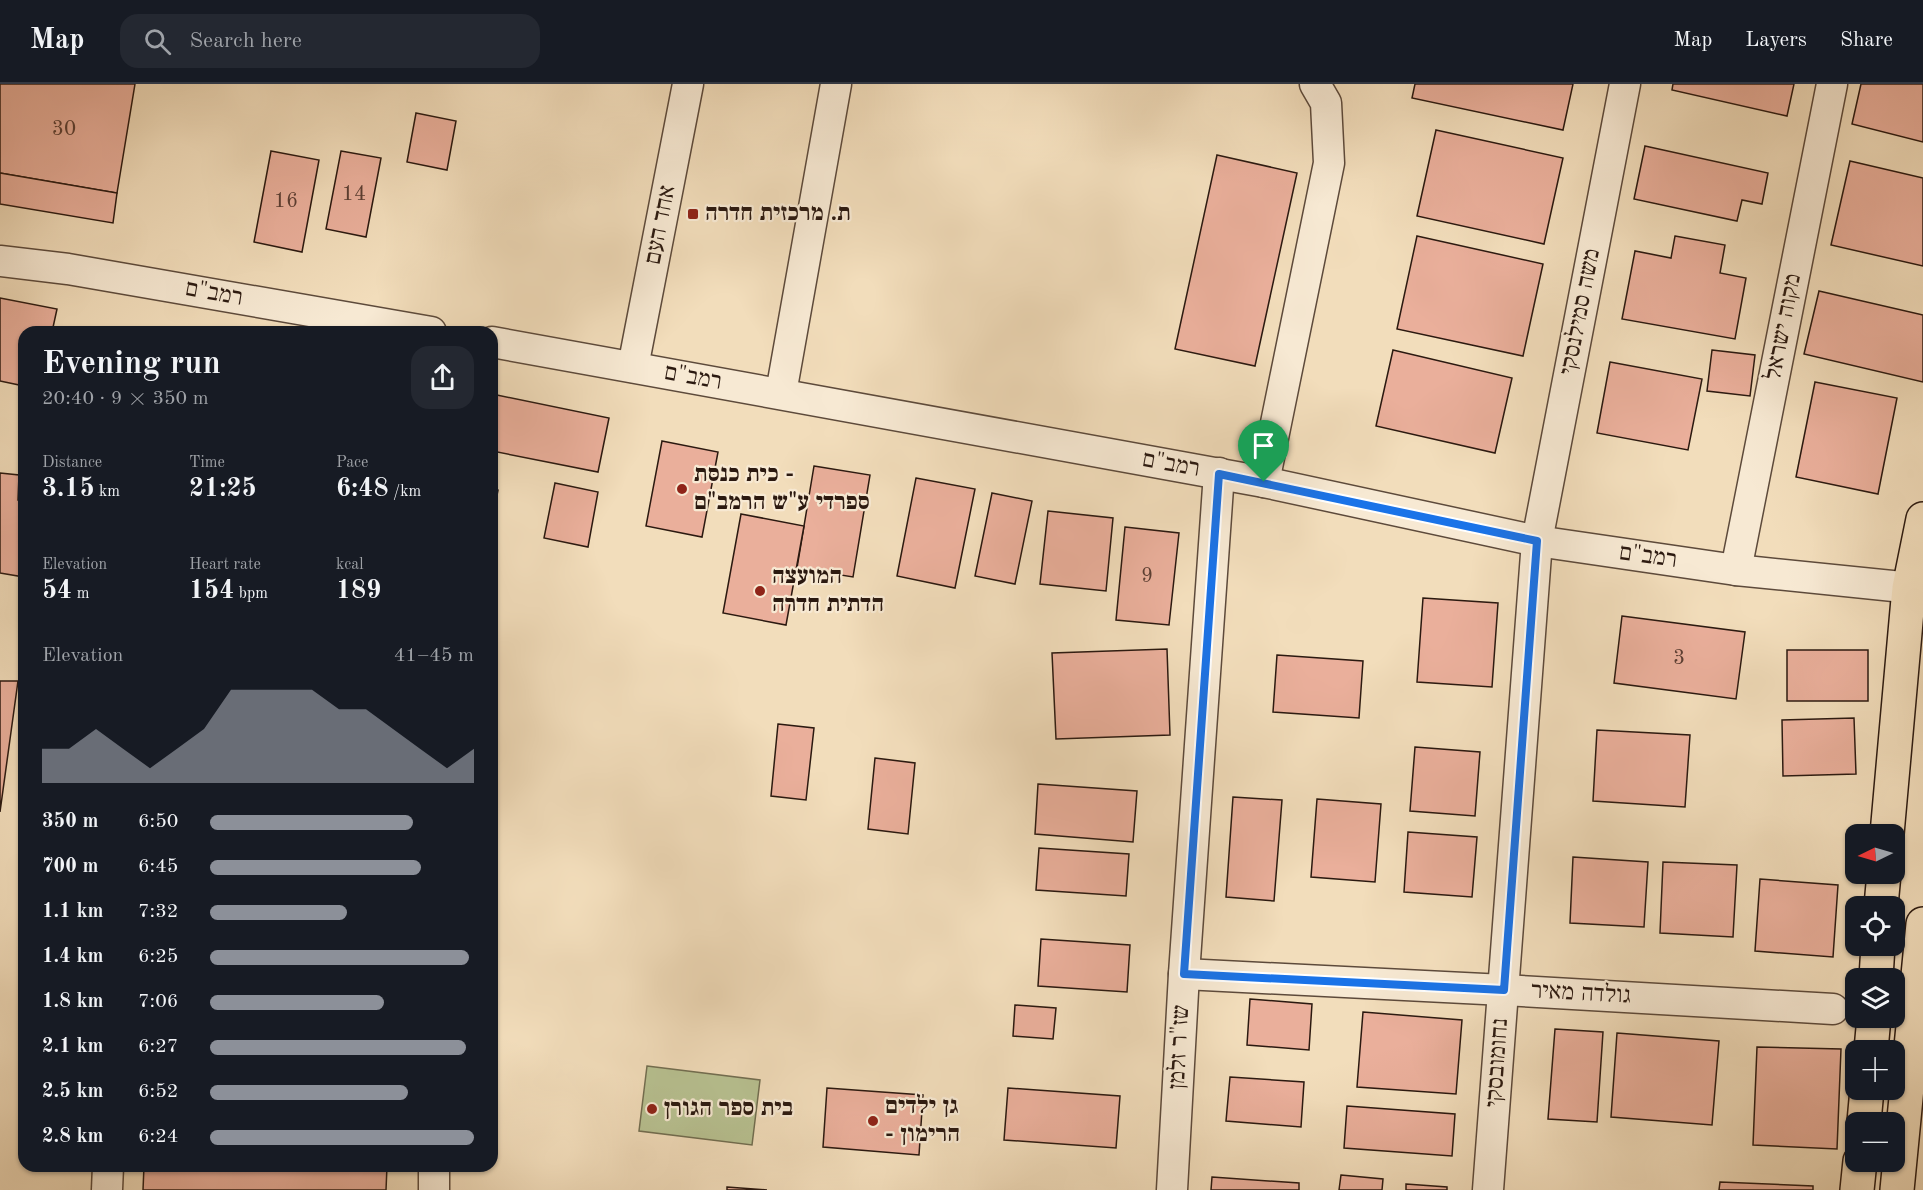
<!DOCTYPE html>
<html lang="en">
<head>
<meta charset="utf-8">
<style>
  body { margin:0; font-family:"Old Standard TT","Frank Ruhl Libre",serif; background:#242831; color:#f1f3f6; height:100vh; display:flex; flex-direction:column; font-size:22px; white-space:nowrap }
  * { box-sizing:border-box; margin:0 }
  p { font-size:20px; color:#9ea1a6 }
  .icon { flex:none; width:33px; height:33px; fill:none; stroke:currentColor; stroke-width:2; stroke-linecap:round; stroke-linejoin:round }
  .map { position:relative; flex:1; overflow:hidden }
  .side { position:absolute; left:18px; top:242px; width:480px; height:846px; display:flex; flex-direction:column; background:#171b24; border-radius:18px; box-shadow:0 2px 4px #0004 }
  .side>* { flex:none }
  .needle { width:39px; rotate:265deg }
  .tools { position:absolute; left:1845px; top:740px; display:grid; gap:12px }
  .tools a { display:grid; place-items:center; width:60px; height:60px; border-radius:12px; background:#171b24; box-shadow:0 2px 4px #0004; font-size:30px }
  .pin { position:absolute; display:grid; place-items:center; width:51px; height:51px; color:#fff; margin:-62px -26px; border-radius:50% 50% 50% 0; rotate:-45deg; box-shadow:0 0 6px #0007 }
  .pin .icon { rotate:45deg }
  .round { display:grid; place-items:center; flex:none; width:63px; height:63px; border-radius:18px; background:#242831 }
  .overview { display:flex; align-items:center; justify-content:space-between; height:102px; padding:0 24px }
  h1 { font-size:33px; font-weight:700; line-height:45px }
  .metrics { display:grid; grid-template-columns:repeat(3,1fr); gap:9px; height:102px; padding:6px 24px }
  .metrics div { display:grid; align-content:center }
  .metrics b { font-size:26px; font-weight:700 }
  .metrics small { font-size:16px; font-weight:400 }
  .metrics p { font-size:16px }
  .chart { height:168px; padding:12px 24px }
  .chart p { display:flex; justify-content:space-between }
  .chart svg { width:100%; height:108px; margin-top:6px; fill:#8c9099; opacity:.7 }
  ul { padding:0 24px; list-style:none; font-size:20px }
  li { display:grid; grid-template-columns:96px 72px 1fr; align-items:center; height:45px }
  li i { height:15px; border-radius:8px; background:#8c9099 }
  header { display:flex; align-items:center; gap:36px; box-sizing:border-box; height:84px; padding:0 30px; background:#171b24; border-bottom:2px solid #363941 }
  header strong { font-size:28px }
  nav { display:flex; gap:33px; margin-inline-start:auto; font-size:21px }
  .search { width:420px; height:54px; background:#242831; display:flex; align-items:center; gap:15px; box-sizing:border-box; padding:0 21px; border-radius:18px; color:#9ea1a6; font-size:22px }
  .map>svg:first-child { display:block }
  .green { fill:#b8c292; stroke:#726e51; stroke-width:1.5 }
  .building { fill:#eaaf9b; stroke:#2b1910; stroke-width:1.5 }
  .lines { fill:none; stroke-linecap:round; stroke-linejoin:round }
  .minor-casing { stroke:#5d4a3b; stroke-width:33 }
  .major-casing { stroke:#2b1910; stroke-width:36 }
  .minor { stroke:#f7e9d3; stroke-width:30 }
  .major { stroke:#f2ddbb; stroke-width:33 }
  .route-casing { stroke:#fff; stroke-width:12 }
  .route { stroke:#1a73e8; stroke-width:8 }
  .poi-dot { fill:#8f2418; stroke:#f7e9d3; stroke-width:2 }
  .labels { text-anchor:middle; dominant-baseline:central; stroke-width:4.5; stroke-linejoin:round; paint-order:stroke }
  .number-label { font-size:21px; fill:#5b3e33 }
  .poi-label { font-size:24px; font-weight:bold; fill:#2b1910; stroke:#f7e9d3; text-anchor:start }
  .street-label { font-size:24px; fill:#2b1910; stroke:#f7e9d3 }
</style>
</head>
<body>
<header>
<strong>Map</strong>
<div class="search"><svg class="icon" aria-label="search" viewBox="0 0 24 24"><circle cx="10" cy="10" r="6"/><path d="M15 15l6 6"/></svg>Search here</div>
<nav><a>Map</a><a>Layers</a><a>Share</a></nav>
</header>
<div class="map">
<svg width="1923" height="1106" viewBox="0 0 1923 1106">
  <rect width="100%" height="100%" fill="#f2ddbb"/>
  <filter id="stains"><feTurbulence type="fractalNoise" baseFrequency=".00333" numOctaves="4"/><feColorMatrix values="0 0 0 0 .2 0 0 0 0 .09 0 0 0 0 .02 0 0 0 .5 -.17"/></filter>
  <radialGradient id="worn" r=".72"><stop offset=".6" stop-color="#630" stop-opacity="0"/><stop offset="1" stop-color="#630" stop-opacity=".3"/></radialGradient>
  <path class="green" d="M 647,982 L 760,996 L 752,1061 L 639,1047 Z"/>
  <g class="building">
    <path d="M 0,0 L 135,0 L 117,109 L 0,89 Z"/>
    <path d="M 1415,0 L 1573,0 L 1563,46 L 1412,14 Z"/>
    <path d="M 1673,0 L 1794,0 L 1787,32 L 1672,6 Z"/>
    <path d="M 1861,0 L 1923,0 L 1923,58 L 1852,40 Z"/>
    <path d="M 416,29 L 456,37 L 447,86 L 407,78 Z"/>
    <path d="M 1436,46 L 1563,74 L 1544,160 L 1417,132 Z"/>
    <path d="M 1645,62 L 1768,89 L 1762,120 L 1742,116 L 1737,137 L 1634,115 Z"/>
    <path d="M 271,67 L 319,76 L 302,168 L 254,158 Z"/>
    <path d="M 341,67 L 381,74 L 366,153 L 326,145 Z"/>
    <path d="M 1217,71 L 1297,89 L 1255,282 L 1175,265 Z"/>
    <path d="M 1850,77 L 1923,94 L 1923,182 L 1831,161 Z"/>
    <path d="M 0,89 L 117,109 L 113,139 L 0,120 Z"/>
    <path d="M 1417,152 L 1543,180 L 1523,272 L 1397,245 Z"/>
    <path d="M 1675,152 L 1725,161 L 1720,189 L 1746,194 L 1735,255 L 1622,235 L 1635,167 L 1671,174 Z"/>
    <path d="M 1819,207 L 1923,231 L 1923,298 L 1804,270 Z"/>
    <path d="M 0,214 L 57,225 L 52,248 L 24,248 L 24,302 L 0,297 Z"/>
    <path d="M 1393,266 L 1512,294 L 1495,369 L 1376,342 Z"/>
    <path d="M 1712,266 L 1755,271 L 1750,312 L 1707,307 Z"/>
    <path d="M 1610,278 L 1702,295 L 1688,366 L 1597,349 Z"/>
    <path d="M 1815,298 L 1897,314 L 1878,410 L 1796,393 Z"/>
    <path d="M 492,310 L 609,334 L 598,388 L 492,367 Z"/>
    <path d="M 662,357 L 718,368 L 702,453 L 646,442 Z"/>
    <path d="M 814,382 L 870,391 L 853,493 L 797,484 Z"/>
    <path d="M 0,389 L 19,391 L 18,416 L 24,416 L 24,493 L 0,489 Z"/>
    <path d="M 916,394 L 975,405 L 955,504 L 897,492 Z"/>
    <path d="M 555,399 L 598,408 L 588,463 L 544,454 Z"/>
    <path d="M 492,405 L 498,406 L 492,437 Z"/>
    <path d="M 992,409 L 1032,417 L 1015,500 L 975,492 Z"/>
    <path d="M 1048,427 L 1113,434 L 1106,507 L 1040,500 Z"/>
    <path d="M 741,430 L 804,442 L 786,541 L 723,529 Z"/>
    <path d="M 1125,443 L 1179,449 L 1169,541 L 1116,536 Z"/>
    <path d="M 1423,514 L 1498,519 L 1492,603 L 1417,598 Z"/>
    <path d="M 1622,532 L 1745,548 L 1736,615 L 1614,599 Z"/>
    <path d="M 1167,565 L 1170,651 L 1056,655 L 1052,569 Z"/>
    <rect x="1787" y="566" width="81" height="51"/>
    <path d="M 1277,571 L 1363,577 L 1359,634 L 1273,628 Z"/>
    <path d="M 0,597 L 18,597 L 0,728 Z"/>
    <path d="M 1854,634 L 1856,690 L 1783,692 L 1782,636 Z"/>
    <path d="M 778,640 L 814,644 L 806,716 L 771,712 Z"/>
    <path d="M 1597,646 L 1690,651 L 1685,723 L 1593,717 Z"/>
    <path d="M 1415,663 L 1480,668 L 1475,732 L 1410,727 Z"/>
    <path d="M 875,674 L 915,679 L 908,750 L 868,745 Z"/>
    <path d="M 1038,700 L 1137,707 L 1133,758 L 1035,750 Z"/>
    <path d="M 1233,713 L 1282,716 L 1274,817 L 1226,813 Z"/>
    <path d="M 1317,715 L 1381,720 L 1375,798 L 1311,793 Z"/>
    <path d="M 1408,748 L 1477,753 L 1472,813 L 1404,808 Z"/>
    <path d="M 1039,764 L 1129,770 L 1126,812 L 1036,806 Z"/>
    <path d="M 1573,773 L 1648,778 L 1644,843 L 1570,839 Z"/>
    <path d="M 1663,778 L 1737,781 L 1733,853 L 1660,849 Z"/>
    <path d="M 1760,795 L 1838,801 L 1833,873 L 1755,867 Z"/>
    <path d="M 1041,855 L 1130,861 L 1127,908 L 1038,902 Z"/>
    <path d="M 1250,915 L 1312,920 L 1309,966 L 1247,961 Z"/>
    <path d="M 1015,921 L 1056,924 L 1053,955 L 1013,952 Z"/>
    <path d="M 1363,928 L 1462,936 L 1456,1010 L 1357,1003 Z"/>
    <path d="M 1555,945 L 1603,948 L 1597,1038 L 1548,1035 Z"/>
    <path d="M 1617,949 L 1719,957 L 1712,1041 L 1611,1033 Z"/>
    <path d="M 1757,963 L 1841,965 L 1837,1065 L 1753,1061 Z"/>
    <path d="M 1230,993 L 1304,998 L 1301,1043 L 1226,1037 Z"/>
    <path d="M 827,1004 L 923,1011 L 919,1071 L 823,1063 Z"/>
    <path d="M 1008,1004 L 1120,1012 L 1116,1064 L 1004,1056 Z"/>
    <path d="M 1347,1022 L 1455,1030 L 1452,1072 L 1344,1064 Z"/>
    <path d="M 144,1082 L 387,1082 L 386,1106 L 143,1106 Z"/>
    <path d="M 1341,1091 L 1383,1095 L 1382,1106 L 1339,1106 Z"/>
    <path d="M 1212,1093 L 1299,1099 L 1299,1106 L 1211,1106 Z"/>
    <path d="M 1720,1098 L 1813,1102 L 1813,1106 L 1719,1106 Z"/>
    <path d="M 1406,1100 L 1447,1103 L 1447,1106 L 1406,1106 Z"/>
    <path d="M 727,1103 L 767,1106 L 727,1106 Z"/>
  </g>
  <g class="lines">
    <g class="minor-casing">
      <g id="minor">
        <path d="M 0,177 L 68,185 L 431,248"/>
        <path d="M 492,258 L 1264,398 L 1537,457 L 1736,486 L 1923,505"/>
        <path d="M 633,283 L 688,0"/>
        <path d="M 781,309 L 836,0"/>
        <path d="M 1264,398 L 1329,79 L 1326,19 L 1315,0"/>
        <path d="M 1736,486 L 1832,0"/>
        <path d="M 1184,890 L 1504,906 L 1833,925"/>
        <path d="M 107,1106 L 108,1082"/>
        <path d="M 434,1106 L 434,1082"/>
        <path d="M 1172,1106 L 1184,890 L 1219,389"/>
        <path d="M 1488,1106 L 1537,457 L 1625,0"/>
      </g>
    </g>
    <g class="major-casing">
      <g id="major">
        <path d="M 1887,750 L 1909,504 L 1923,435"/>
        <path d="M 1881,822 L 1884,789"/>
        <path d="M 1876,894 L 1878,861"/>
        <path d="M 1871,966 L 1874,933"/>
        <path d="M 1864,1038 L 1867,1005"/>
        <path d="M 1857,1106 L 1860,1077"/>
        <path d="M 1897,1106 L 1923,840"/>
      </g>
    </g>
    <use href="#minor" class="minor"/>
    <use href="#major" class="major"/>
  </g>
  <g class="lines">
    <g class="route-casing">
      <path id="route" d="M 1219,390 L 1537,457 L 1504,906 L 1184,890 Z"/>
    </g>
    <use href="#route" class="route"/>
  </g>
  <g class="poi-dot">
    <rect x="687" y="124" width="12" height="12" rx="3"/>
    <circle cx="682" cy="405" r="6"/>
    <circle cx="760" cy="507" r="6"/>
    <circle cx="652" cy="1025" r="6"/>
    <circle cx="873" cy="1037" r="6"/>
  </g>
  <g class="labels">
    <g class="number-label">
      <text x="64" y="45">30</text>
      <text x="354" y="110">14</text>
      <text x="286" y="117">16</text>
      <text x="1147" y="492">9</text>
      <text x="1679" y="574">3</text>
    </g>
    <g class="poi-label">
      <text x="705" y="130">ת. מרכזית חדרה</text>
      <text x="694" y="391">כית כנסת -<tspan x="694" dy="28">ספרדי ע"ש הרמב"ם</tspan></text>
      <text x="772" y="493">המועצה<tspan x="772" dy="28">הדתית חדרה</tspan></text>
      <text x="885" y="1023">גן ילדים<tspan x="885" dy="28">- הרימון</tspan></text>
      <text x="664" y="1025">בית ספר הגורן</text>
    </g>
    <g class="street-label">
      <text transform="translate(661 141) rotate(-79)">אחד העם</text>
      <text transform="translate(214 210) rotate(10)">רמב"ם</text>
      <text transform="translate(1581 228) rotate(-79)">משה סמילנסקי</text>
      <text transform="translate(1784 243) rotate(-79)">מקוה ישראל</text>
      <text transform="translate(693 294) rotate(10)">רמב"ם</text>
      <text transform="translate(1171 381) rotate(10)">רמב"ם</text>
      <text transform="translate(1648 473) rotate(8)">רמב"ם</text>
      <text transform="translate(1581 910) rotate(3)">גולדה מאיר</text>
      <text transform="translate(1180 963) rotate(-87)">שז"ר זלמן</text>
      <text transform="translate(1498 979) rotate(-86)">נחומובסקי</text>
    </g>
  </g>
  <rect width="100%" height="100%" filter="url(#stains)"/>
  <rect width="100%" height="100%" fill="url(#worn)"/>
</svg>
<div class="tools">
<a><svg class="needle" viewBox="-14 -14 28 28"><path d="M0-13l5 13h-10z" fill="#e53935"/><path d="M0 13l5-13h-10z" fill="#9ea1a6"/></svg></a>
<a><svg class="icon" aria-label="locate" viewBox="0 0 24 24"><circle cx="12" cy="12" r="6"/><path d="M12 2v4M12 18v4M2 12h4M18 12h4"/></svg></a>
<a><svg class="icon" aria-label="layers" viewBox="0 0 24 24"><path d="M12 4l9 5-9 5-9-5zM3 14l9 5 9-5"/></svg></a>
<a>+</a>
<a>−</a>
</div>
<div class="pin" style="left:1264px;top:398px;background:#1e9e55"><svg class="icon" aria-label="arrive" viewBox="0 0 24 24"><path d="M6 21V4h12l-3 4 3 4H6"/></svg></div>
<section class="side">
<div class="overview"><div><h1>Evening run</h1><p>20:40 · 9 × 350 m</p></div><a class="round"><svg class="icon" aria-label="share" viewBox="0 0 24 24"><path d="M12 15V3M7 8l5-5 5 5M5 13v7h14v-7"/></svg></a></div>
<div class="metrics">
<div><p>Distance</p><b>3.15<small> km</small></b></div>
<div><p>Time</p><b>21:25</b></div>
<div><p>Pace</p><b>6:48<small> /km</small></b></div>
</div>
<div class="metrics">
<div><p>Elevation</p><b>54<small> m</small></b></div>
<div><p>Heart rate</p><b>154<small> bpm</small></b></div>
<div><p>kcal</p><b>189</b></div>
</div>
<div class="chart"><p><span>Elevation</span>41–45 m</p>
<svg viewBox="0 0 160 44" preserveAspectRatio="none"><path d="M0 44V30L10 30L20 22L30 30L40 38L50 30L60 22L70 6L80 6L90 6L100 6L110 14L120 14L130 22L140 30L150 38L160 30V44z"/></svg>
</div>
<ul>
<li><b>350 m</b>6:50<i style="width:77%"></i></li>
<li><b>700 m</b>6:45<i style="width:80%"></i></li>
<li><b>1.1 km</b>7:32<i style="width:52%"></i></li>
<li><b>1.4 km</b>6:25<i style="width:98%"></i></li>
<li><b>1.8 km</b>7:06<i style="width:66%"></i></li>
<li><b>2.1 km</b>6:27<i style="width:97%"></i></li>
<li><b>2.5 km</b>6:52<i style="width:75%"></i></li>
<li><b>2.8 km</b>6:24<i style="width:100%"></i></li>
</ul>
</section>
</div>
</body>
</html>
